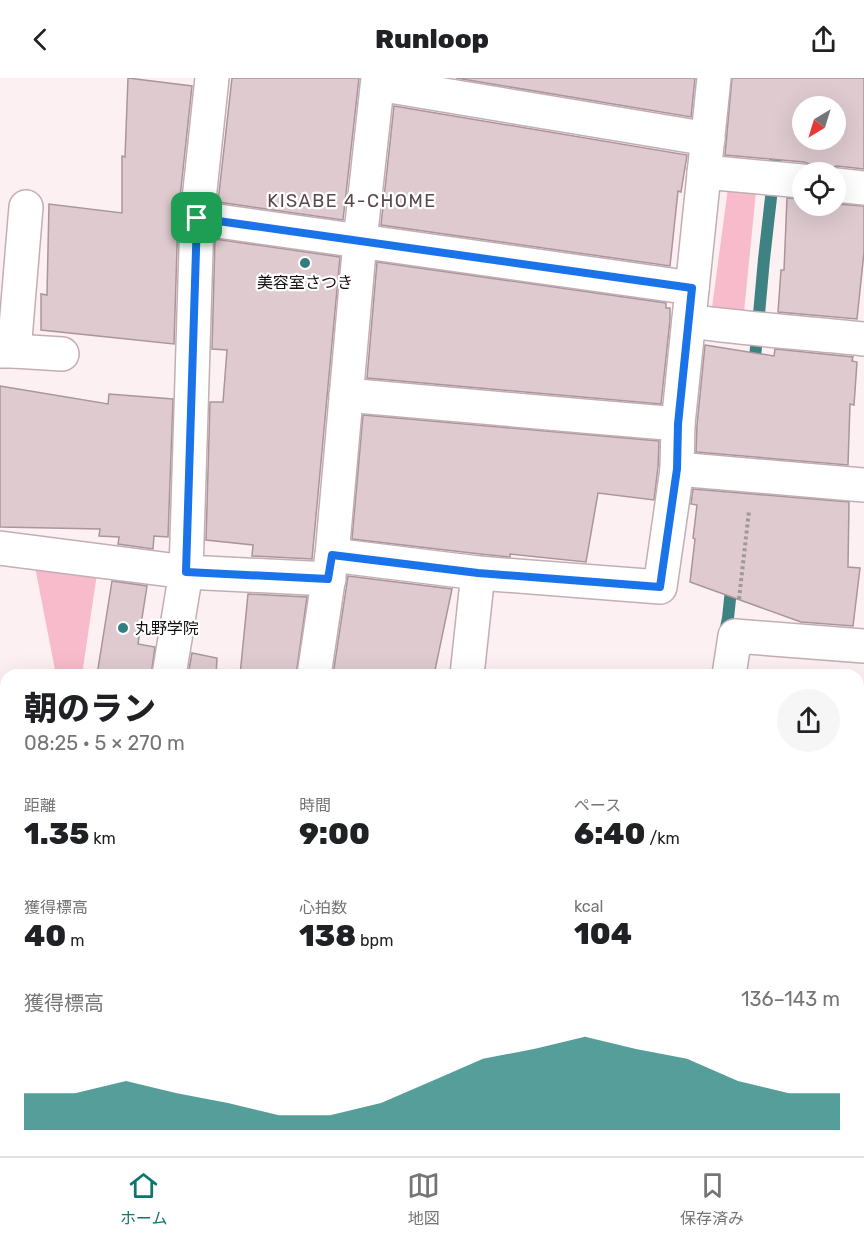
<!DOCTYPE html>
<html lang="ja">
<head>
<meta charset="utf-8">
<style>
  body { margin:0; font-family:Rubik,"Noto Sans JP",sans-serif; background:#f6f6f6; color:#202124; height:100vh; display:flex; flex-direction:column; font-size:22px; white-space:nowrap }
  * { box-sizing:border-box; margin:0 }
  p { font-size:20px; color:#757577 }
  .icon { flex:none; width:33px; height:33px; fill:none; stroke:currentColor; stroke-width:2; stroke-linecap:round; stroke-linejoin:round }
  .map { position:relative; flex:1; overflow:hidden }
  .drawer { position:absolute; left:0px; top:591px; width:864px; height:488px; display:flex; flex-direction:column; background:#fff; border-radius:18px 18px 0 0; box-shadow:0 6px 24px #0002 }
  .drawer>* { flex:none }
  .needle { width:39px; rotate:218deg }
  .fabs { position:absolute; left:792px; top:18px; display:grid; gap:12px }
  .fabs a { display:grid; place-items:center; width:54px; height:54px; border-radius:50%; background:#fff; box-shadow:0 6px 24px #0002; font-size:30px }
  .pin { position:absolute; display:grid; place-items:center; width:51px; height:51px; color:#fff; margin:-26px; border-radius:12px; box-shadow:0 3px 9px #0006 }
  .round { display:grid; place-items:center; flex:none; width:63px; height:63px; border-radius:32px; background:#f6f6f6 }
  .headline { display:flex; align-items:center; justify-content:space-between; height:102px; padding:0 24px }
  h1 { font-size:33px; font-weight:800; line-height:45px }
  .figures { display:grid; grid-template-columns:repeat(3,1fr); gap:9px; height:102px; padding:6px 24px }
  .figures div { display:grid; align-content:center }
  .figures b { font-size:30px; font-weight:800 }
  .figures small { font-size:16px; font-weight:400 }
  .figures p { font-size:16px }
  .chart { height:168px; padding:12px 24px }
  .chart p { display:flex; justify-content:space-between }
  .chart svg { width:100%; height:108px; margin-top:6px; fill:#0f766e; opacity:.7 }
  header { display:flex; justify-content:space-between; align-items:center; height:78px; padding:0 24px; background:#fff; font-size:27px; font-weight:800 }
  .tabs { display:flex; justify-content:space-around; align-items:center; height:84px; border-top:2px solid #e0e0e0; background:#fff; font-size:16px; color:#757577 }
  .tabs a { display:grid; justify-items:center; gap:3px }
  .tabs .current { color:#0f766e }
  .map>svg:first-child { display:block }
  .green { fill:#f7bbcb }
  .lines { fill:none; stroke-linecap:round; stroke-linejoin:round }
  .stream { stroke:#3f8284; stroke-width:12 }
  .river { stroke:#50b3b5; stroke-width:74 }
  .building { fill:#decacf; stroke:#a9959a; stroke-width:1.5; fill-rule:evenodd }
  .minor-casing { stroke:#c2aeb3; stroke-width:36 }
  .path { stroke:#a19699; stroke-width:4; stroke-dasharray:3 3; stroke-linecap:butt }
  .minor { stroke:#fff; stroke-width:33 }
  .route-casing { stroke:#fff; stroke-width:12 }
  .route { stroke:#1a73e8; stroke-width:8 }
  .poi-dot { fill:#357e80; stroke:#fff; stroke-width:2 }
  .labels { text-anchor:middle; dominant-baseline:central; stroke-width:4.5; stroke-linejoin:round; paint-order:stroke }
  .poi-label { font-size:16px; fill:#160f11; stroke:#fff }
  .neighbourhood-label { font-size:18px; letter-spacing:1.5px; fill:#59484c; stroke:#fff }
</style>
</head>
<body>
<header><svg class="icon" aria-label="back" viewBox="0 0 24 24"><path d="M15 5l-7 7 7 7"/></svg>Runloop<svg class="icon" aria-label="share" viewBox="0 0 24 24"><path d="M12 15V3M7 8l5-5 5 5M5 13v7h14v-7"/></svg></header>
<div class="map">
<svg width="864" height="1078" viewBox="0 0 864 1078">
  <rect width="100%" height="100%" fill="#fdf0f3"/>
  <g class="green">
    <path d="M 728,110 L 756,114 L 743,244 L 711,237 Z"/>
    <path d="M 99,482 L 82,597 L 56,597 L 34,484 Z"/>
    <path d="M 428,1073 L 484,1073 L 489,1078 L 433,1078 Z"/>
  </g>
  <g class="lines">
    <g class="stream">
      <path d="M 754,291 L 764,181 L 777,67"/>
      <path d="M 724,559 L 728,540 L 732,502"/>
    </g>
    <g class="river">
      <path d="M 0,678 L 6,682"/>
      <path d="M 491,1072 L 496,1078"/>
    </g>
  </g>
  <g class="building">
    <path d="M 128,0 L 192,8 L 178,138 L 174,266 L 41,252 L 41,216 L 47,217 L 49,126 L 122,135 L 122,78 L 125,79 Z"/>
    <path d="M 232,0 L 359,0 L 343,142 L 218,124 Z"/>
    <path d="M 456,0 L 695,0 L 691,39 Z"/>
    <path d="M 732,0 L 864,0 L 864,91 L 837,88 L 829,90 L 823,94 L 819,94 L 812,87 L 804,84 L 725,77 ZM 802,28 L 836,28 L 836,62 L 802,62 Z"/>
    <path d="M 394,28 L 687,77 L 681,114 L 678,113 L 670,188 L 381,147 Z"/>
    <path d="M 787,120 L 802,121 L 802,128 L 836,128 L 836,126 L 864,128 L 864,174 L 857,241 L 778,234 L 781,192 L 784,192 Z"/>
    <path d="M 215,161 L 340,179 L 312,481 L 252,478 L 253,467 L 206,462 L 210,324 L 223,324 L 227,272 L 212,271 Z"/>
    <path d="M 377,184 L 666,225 L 666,230 L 670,230 L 670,242 L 661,326 L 367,300 Z"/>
    <path d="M 705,267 L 774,278 L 775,271 L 853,279 L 852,283 L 857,284 L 854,327 L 850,326 L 848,387 L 696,374 L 697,347 Z"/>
    <path d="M 0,308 L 108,326 L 109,316 L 173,321 L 168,459 L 154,458 L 153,471 L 118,466 L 119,459 L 99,458 L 100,451 L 0,449 Z"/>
    <path d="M 363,337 L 659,363 L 658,389 L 654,422 L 598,415 L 586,484 L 510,476 L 510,479 L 480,476 L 352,461 Z"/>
    <path d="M 693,411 L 849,424 L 848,489 L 860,490 L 853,548 L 801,544 L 690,504 L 695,461 L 693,460 L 697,427 L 691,426 Z"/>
    <path d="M 348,498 L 452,511 L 434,597 L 333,597 Z"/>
    <path d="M 112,503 L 147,508 L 138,566 L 155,569 L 151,597 L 97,597 Z"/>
    <path d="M 248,516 L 307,519 L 296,597 L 240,597 Z"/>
    <path d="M 192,575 L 217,580 L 216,597 L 188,597 Z"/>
  </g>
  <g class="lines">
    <g class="minor-casing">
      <g id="minor">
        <path d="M 212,0 L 197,140 L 186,494 L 329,501"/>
        <path d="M 378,6 L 708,61"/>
        <path d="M 704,94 L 802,103"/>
        <path d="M 836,107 L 864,110"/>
        <path d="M 197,140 L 692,210"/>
        <path d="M 689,243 C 747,251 805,255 864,261"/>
        <path d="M 0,273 L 14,273 L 26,129"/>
        <path d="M 14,273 L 62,276"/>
        <path d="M 346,317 L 583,338 L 678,346"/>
        <path d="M 677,391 L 864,407"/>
        <path d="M 0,470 L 186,494 L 169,597"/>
        <path d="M 332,477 L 478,495 L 660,509 L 677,391 L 678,346 L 714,0"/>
        <path d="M 314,597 L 332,477 L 360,163 L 378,0"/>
        <path d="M 467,597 L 478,495"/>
        <path d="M 729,597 L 735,558 L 864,568"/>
        <path d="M 858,742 L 864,742"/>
        <path d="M 0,893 L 6,898"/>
        <path d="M 858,903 L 864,904"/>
        <path d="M 858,1048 L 864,1049"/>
        <path d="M 239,1072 L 247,1078"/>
        <path d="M 648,1072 L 652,1078"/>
        <path d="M 748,1072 L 751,1078"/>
        <path d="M 20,1078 L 25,1072"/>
      </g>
    </g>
    <g class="path">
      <path d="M 739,521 L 749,433"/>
      <path d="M 0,742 L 6,746"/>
      <path d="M 418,1072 L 423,1078"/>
    </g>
    <use href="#minor" class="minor"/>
  </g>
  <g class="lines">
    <g class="route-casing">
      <path id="route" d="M 197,140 L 692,210 L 678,346 L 677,391 L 660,509 L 478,495 L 332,477 L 328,501 L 186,494 Z"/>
    </g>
    <use href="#route" class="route"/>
  </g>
  <g class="poi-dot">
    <circle cx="305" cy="185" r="6"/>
    <circle cx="123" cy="550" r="6"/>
  </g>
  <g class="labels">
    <g class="poi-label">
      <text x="305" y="204">美容室さつき</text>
      <text x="135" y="550" text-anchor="start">丸野学院</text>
    </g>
    <g class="neighbourhood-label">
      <text x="352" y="123">KISABE 4-CHOME</text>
    </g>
  </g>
</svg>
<div class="fabs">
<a><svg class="needle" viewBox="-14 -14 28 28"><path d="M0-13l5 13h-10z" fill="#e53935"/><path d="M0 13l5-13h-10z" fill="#757577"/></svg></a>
<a><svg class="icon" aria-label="locate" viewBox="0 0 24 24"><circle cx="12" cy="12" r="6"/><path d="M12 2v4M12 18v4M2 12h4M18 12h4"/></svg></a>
</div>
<div class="pin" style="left:197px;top:140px;background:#1e9e55"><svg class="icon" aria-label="arrive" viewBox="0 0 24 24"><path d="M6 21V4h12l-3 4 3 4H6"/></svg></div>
<section class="drawer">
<div class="headline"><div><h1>朝のラン</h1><p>08:25 · 5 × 270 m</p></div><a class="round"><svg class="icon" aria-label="share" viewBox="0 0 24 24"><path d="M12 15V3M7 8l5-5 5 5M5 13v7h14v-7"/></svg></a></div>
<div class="figures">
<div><p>距離</p><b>1.35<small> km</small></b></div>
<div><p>時間</p><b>9:00</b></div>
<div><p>ペース</p><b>6:40<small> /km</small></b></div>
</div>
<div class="figures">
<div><p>獲得標高</p><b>40<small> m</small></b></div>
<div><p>心拍数</p><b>138<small> bpm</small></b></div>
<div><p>kcal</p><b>104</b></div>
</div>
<div class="chart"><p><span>獲得標高</span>136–143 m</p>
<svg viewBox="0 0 160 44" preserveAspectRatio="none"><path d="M0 44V29L10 29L20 24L30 29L40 33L50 38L60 38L70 33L80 24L90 15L100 11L110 6L120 11L130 15L140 24L150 29L160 29V44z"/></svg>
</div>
</section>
</div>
<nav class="tabs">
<a class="current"><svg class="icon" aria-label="home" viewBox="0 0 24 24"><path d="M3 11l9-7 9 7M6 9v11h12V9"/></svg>ホーム</a>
<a><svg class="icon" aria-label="map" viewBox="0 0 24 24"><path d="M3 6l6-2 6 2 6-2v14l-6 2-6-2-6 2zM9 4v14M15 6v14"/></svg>地図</a>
<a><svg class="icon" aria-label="saved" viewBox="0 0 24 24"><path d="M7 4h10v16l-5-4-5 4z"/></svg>保存済み</a>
</nav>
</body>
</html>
